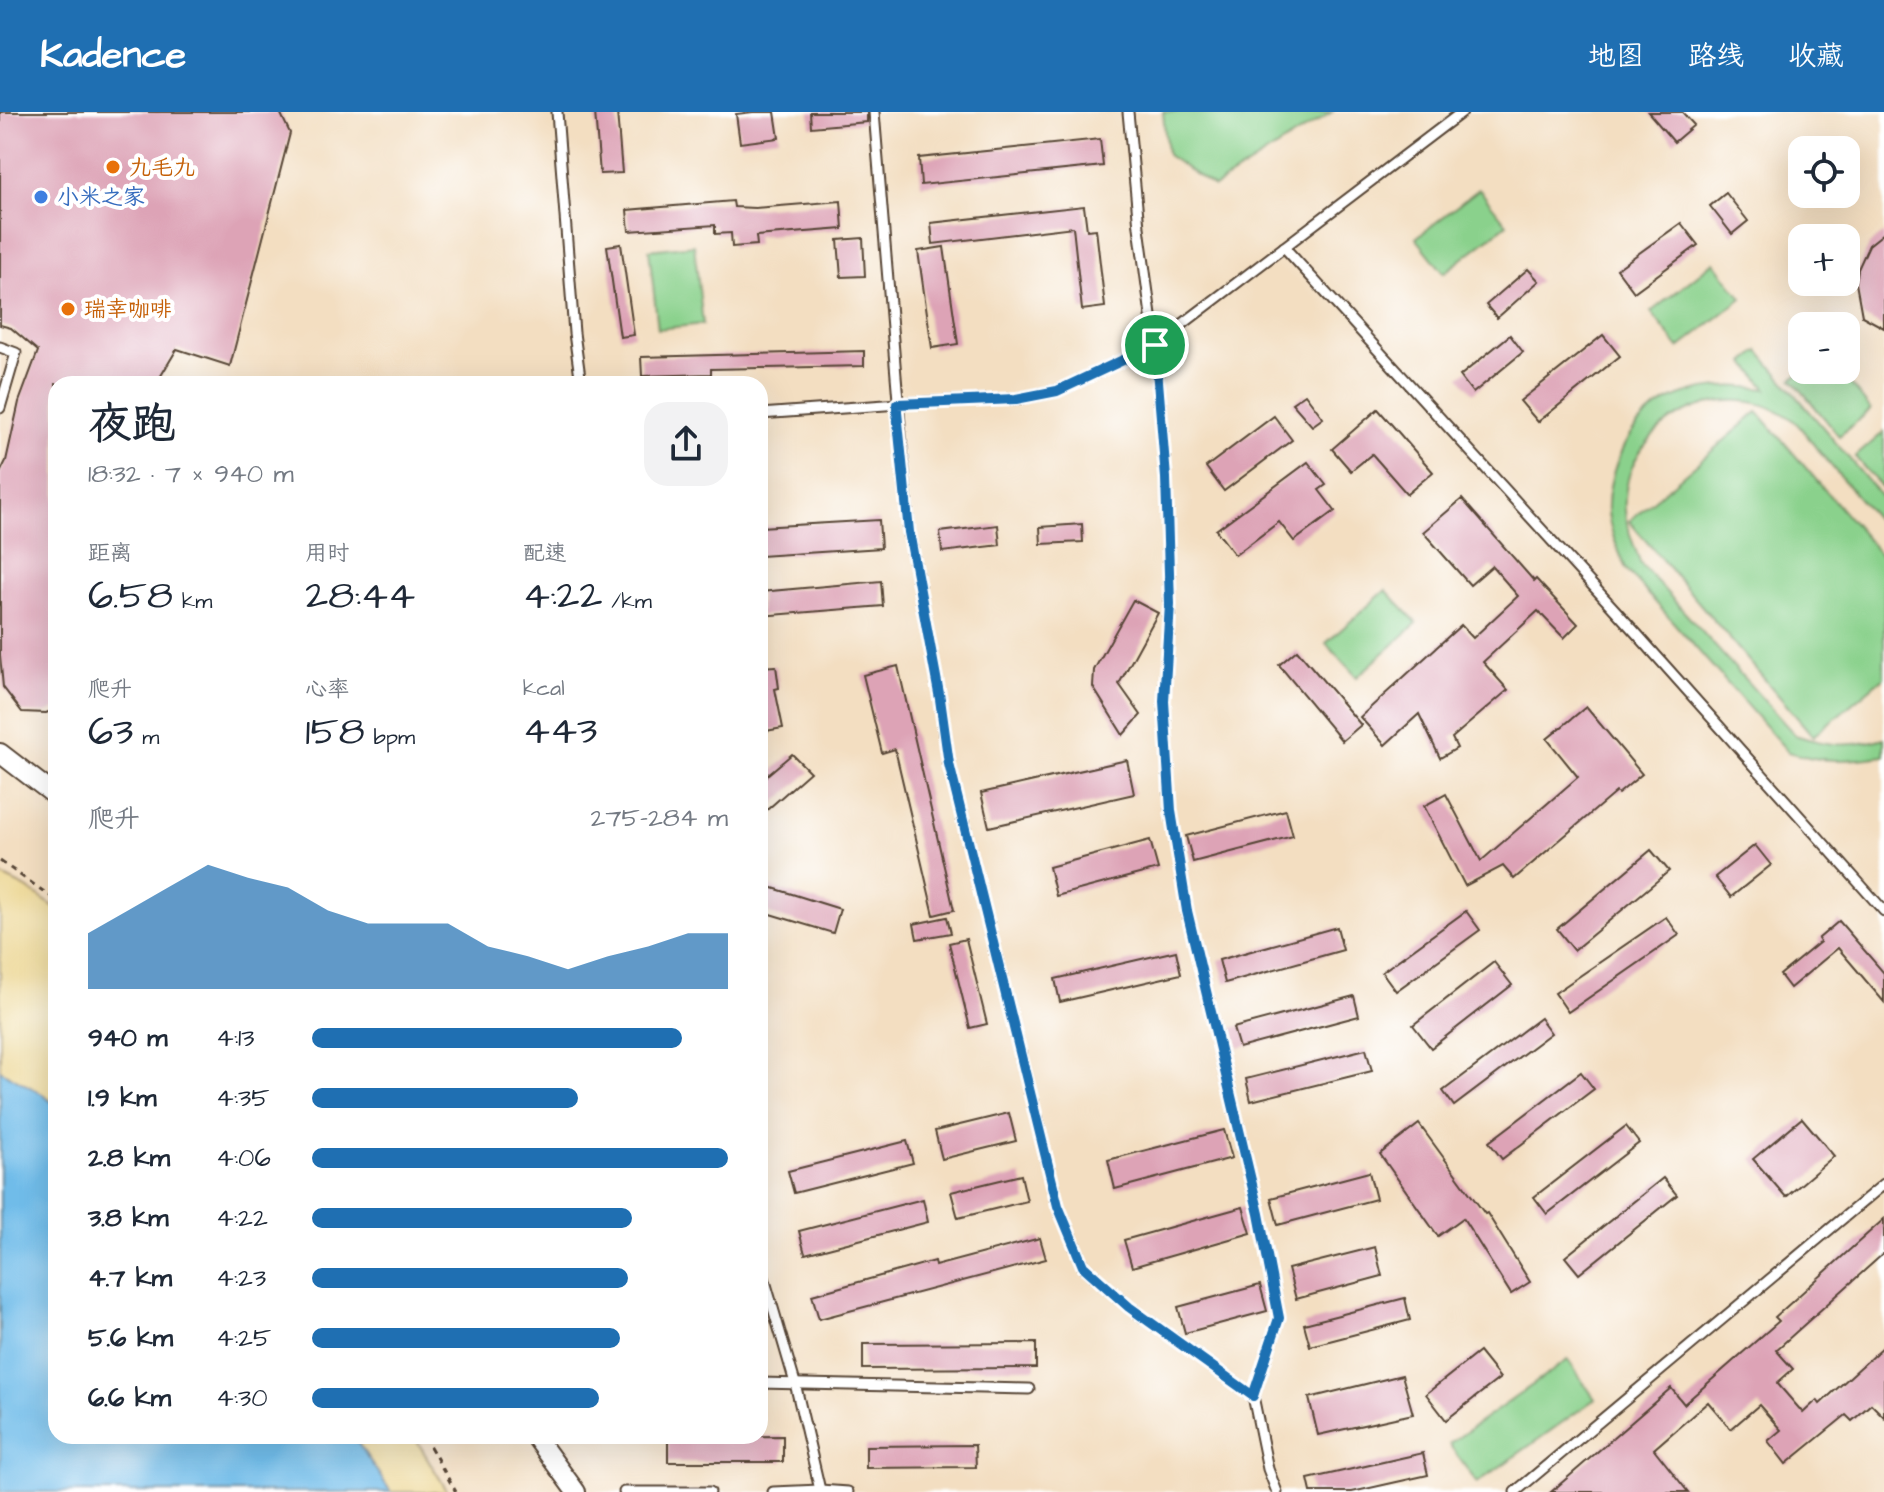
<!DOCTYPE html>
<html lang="zh">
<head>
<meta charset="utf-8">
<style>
  body { margin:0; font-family:"Architects Daughter","LXGW WenKai TC",sans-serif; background:#f2f2f3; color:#1f2937; height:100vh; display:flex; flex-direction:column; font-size:30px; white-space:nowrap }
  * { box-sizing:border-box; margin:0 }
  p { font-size:26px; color:#747a83 }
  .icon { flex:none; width:44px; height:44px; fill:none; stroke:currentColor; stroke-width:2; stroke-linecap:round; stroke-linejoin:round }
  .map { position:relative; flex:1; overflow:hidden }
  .drawer { position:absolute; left:48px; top:264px; width:720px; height:1068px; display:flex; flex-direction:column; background:#fff; border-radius:24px; box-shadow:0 8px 32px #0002 }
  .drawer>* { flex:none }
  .buttons { position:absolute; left:1788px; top:24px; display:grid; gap:16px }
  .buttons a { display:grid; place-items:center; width:72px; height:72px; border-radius:16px; background:#fff; box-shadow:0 8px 32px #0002; font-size:40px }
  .pin { position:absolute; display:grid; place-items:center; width:68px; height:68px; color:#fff; margin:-34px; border:4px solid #fff; border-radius:50%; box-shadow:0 2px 8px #0007 }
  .round { display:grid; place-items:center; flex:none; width:84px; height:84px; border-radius:24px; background:#f2f2f3 }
  .head { display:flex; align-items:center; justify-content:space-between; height:136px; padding:0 40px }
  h1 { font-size:44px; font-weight:600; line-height:60px }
  .figures { display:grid; grid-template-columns:repeat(3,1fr); gap:12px; height:136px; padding:8px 40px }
  .figures div { display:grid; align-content:center }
  .figures b { font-size:40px; font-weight:600 }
  .figures small { font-size:22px; font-weight:400 }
  .figures p { font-size:22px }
  .chart { height:224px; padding:16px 40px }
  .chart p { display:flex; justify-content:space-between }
  .chart svg { width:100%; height:144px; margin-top:8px; fill:#1f6fb2; opacity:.7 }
  ul { padding:0 40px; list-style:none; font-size:26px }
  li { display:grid; grid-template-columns:128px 96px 1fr; align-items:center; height:60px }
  li i { height:20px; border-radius:10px; background:#1f6fb2 }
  header { display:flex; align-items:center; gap:48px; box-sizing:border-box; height:112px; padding:0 40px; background:#1f6fb2; color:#fff }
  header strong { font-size:38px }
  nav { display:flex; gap:44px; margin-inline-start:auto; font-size:28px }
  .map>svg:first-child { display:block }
  .green { fill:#8ad18c; stroke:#627e55; stroke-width:2 }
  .sand { fill:#eeda9e; stroke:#94825e; stroke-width:2 }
  .water { fill:#70bce9; stroke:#567384; stroke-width:2 }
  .building { fill:#dda3b6 }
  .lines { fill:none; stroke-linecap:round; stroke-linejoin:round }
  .service-casing { stroke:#574536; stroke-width:13 }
  .minor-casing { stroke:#574536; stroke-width:22 }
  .path { stroke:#574536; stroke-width:3; stroke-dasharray:6 6; stroke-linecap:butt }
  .service { stroke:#fff; stroke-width:9 }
  .minor { stroke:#fff; stroke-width:18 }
  .route-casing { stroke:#fff; stroke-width:16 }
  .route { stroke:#1f6fb2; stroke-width:10 }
  .food-dot { fill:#e8710a; stroke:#fff; stroke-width:3 }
  .shop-dot { fill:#3f7fe0; stroke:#fff; stroke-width:3 }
  .labels { text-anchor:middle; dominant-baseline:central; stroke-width:8; stroke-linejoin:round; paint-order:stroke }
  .food-label { font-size:22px; fill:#c56008; stroke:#fff; text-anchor:start }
  .shop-label { font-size:22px; fill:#366cbe; stroke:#fff; text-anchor:start }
</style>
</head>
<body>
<header>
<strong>Kadence</strong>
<nav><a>地图</a><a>路线</a><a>收藏</a></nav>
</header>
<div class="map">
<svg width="1884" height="1380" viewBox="0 0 1884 1380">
  <rect width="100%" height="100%" fill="#fff"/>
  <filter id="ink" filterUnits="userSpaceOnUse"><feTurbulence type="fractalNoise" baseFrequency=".0125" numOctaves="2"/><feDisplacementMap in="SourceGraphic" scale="16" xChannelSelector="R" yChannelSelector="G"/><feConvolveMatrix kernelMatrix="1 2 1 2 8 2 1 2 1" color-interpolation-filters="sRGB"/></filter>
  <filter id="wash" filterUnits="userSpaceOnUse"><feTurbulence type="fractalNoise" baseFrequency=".006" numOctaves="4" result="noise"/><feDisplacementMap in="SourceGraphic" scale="32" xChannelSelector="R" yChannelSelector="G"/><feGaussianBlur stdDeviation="1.8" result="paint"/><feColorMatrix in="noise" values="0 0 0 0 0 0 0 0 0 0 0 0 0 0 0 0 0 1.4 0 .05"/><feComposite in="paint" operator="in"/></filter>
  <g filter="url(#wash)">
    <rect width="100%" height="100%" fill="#f3dec1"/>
    <g class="green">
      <path d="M 1163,0 L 1332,0 L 1214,75 L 1167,43 Z"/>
      <path d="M 1479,77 L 1507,112 L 1444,161 L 1416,126 Z"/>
      <path d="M 694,133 L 703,212 L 658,217 L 649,138 Z"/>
      <path d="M 1714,150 L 1742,186 L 1679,236 L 1651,200 Z"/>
      <path d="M 1759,239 L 1884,388 L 1884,416 C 1862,390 1839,363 1817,337 C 1809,327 1800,312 1789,305 C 1724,262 1629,309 1625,387 C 1623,409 1633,431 1641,452 L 1795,623 C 1829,634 1850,636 1884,626 L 1884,644 C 1848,649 1823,651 1788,640 L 1626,457 C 1619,439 1609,418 1608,399 C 1607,380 1612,362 1619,345 C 1643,282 1706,268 1767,277 L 1745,250 Z"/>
      <path d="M 1803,258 L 1839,258 L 1871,298 L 1839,324 L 1792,267 Z"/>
      <path d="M 1758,300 L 1884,447 L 1884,565 L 1813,624 L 1629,409 Z"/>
      <path d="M 1884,320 L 1884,378 L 1855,345 Z"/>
      <path d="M 1386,478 L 1417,511 L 1357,565 L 1326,531 Z"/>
      <path d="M 1568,1248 L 1595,1287 L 1477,1371 L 1449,1332 Z"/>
    </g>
    <g class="sand">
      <path d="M 0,763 L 25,775 L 56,796 L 56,994 L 44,983 L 0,958 Z"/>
      <path d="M 353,1324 L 414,1324 L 448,1380 L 391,1380 Z"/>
    </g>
    <path class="water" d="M 0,958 L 44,983 L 56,994 L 56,1324 L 353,1324 L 391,1380 L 0,1380 Z"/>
    <g id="blocks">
      <g class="building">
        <path d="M 0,0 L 280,0 L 290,21 L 230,254 L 177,237 L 156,272 L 56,272 L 56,597 L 46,601 L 22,600 L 3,575 L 0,543 L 0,361 L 6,349 L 19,290 L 38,239 L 11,216 L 0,213 Z"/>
        <path d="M 595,0 L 617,0 L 622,61 L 600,62 Z"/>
        <path d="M 753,0 L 775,0 L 779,26 L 740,31 L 736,2 Z"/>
        <path d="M 810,0 L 867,0 L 867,10 L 811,15 Z"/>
        <path d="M 1648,0 L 1682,0 L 1694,13 L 1674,30 Z"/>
        <path d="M 1100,27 L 1103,54 L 921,73 L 919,46 Z"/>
        <path d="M 1726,81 L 1748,109 L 1732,122 L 1710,94 Z"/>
        <path d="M 733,89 L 734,95 L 755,96 L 841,89 L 843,117 L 756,124 L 757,133 L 732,135 L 731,121 L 715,122 L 715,113 L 629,119 L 627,98 Z"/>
        <path d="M 1084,94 L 1087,118 L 1096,117 L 1105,195 L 1082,198 L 1073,115 L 933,132 L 931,111 Z"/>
        <path d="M 1681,111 L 1698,133 L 1634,180 L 1617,157 Z"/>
        <path d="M 1884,121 L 1884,216 L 1862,204 L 1856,171 L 1858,157 L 1869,133 Z"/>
        <path d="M 863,126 L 865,164 L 841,165 L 838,128 Z"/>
        <path d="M 621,132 L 634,223 L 620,225 L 607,134 Z"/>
        <path d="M 944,135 L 958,232 L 932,236 L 918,139 Z"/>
        <path d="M 1528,157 L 1539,169 L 1497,206 L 1486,193 Z"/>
        <path d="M 1510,223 L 1523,240 L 1473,281 L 1460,264 Z"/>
        <path d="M 1603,223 L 1620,244 L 1538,310 L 1520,289 Z"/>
        <path d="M 864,239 L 864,254 L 711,257 L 711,262 L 642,264 L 641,245 Z"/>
        <path d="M 1305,282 L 1323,306 L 1312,314 L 1292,291 Z"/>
        <path d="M 1378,297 L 1433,360 L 1407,382 L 1372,342 L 1351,359 L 1332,337 Z"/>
        <path d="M 1274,304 L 1292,328 L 1224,379 L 1206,355 Z"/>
        <path d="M 1308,350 L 1326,373 L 1319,378 L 1335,399 L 1294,429 L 1279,410 L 1235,443 L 1216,418 Z"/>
        <path d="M 1462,387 L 1534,469 L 1536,467 L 1578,512 L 1564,526 L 1538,499 L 1483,550 L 1508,578 L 1452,626 L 1457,636 L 1440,646 L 1419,602 L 1385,633 L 1360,605 L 1461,513 L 1473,526 L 1518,484 L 1492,454 L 1470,473 L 1423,420 Z"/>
        <path d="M 879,408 L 881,436 L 760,444 L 760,415 Z"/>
        <path d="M 1082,412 L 1083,430 L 1041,432 L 1040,415 Z"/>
        <path d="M 998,413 L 1000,433 L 942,440 L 940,420 Z"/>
        <path d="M 881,469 L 883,494 L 760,504 L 760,480 Z"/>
        <path d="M 1133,488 L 1158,501 L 1119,572 L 1141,603 L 1123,623 L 1093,575 L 1094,558 Z"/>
        <path d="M 1297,538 L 1361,613 L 1342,629 L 1279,553 Z"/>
        <path d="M 776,554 L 779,576 L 775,577 L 783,616 L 760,620 L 760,555 Z"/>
        <path d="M 898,554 L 954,798 L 934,803 L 895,637 L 882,641 L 863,563 Z"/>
        <path d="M 1586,595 L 1642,662 L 1618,682 L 1616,680 L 1514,767 L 1503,754 L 1465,774 L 1424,694 L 1446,682 L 1481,749 L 1578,665 L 1547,627 Z"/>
        <path d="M 792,642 L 810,660 L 760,704 L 760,669 Z"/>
        <path d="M 1127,648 L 1134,682 L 989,715 L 981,681 Z"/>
        <path d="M 1286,698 L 1293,724 L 1193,750 L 1186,724 Z"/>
        <path d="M 1150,728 L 1158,757 L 1056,784 L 1049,755 Z"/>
        <path d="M 1755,733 L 1771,753 L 1731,785 L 1715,765 Z"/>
        <path d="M 1651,738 L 1669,759 L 1574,838 L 1557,817 Z"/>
        <path d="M 760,772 L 840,797 L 833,821 L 760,799 Z"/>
        <path d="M 1466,799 L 1480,818 L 1396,879 L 1382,860 Z"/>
        <path d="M 947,805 L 951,821 L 917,827 L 914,812 Z"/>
        <path d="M 1666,805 L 1679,823 L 1568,900 L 1555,881 Z"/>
        <path d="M 1839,809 L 1884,861 L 1884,890 L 1838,836 L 1790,876 L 1780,863 L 1820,830 L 1818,827 Z"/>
        <path d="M 1337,815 L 1343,838 L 1225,871 L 1219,848 Z"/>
        <path d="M 966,827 L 987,912 L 970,916 L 949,831 Z"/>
        <path d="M 1176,839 L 1181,862 L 1060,890 L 1055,867 Z"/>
        <path d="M 1494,850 L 1512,873 L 1431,936 L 1413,913 Z"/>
        <path d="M 1354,884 L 1359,904 L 1239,936 L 1233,916 Z"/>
        <path d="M 1540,906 L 1551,921 L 1454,994 L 1443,979 Z"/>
        <path d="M 1366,937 L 1372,959 L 1251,989 L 1246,967 Z"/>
        <path d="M 1581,960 L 1594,977 L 1502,1047 L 1489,1030 Z"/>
        <path d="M 1009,1001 L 1016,1029 L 942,1047 L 935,1019 Z"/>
        <path d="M 1802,1006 L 1834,1044 L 1786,1085 L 1753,1047 Z"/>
        <path d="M 1419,1012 L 1485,1102 L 1487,1101 L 1530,1170 L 1511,1182 L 1463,1106 L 1438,1124 L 1380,1042 Z"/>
        <path d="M 1626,1014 L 1639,1031 L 1547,1102 L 1534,1085 Z"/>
        <path d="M 1224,1018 L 1232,1046 L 1115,1077 L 1108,1048 Z"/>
        <path d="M 907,1029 L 913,1051 L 794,1081 L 788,1059 Z"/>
        <path d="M 1369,1060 L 1376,1087 L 1278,1113 L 1271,1086 Z"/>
        <path d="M 1021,1063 L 1027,1089 L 958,1106 L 951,1080 Z"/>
        <path d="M 1663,1066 L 1677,1083 L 1579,1162 L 1565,1145 Z"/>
        <path d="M 923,1087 L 928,1110 L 805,1142 L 799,1119 Z"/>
        <path d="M 1243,1095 L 1251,1121 L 1132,1155 L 1124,1128 Z"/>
        <path d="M 1884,1107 L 1884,1141 L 1776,1238 L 1793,1257 L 1777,1271 L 1803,1301 L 1817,1288 L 1820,1292 L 1884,1234 L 1884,1305 L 1871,1292 L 1852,1309 L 1846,1303 L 1786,1352 L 1768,1329 L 1781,1318 L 1759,1293 L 1731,1317 L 1708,1290 L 1654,1337 L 1688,1380 L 1551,1380 L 1671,1276 L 1684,1292 L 1779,1209 L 1775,1205 Z"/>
        <path d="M 1040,1126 L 1046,1147 L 819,1207 L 812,1183 L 934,1149 L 935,1154 Z"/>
        <path d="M 1375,1135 L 1382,1164 L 1296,1187 L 1288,1157 Z"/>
        <path d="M 1260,1173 L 1267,1199 L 1185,1221 L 1178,1195 Z"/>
        <path d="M 1405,1186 L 1410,1208 L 1310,1234 L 1304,1212 Z"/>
        <path d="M 1036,1231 L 1036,1256 L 863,1257 L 863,1232 Z"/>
        <path d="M 1479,1240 L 1500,1266 L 1446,1308 L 1426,1282 Z"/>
        <path d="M 1402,1263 L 1413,1302 L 1318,1323 L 1309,1286 Z"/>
        <path d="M 783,1324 L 783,1350 L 668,1350 L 668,1325 Z"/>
        <path d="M 975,1333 L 976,1355 L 866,1356 L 866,1334 Z"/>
        <path d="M 1423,1341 L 1428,1363 L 1352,1380 L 1311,1380 L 1308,1367 Z"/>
      </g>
    </g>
  </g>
  <g filter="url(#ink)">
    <use href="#blocks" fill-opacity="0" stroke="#574536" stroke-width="2"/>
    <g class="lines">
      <g class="service-casing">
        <g id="service">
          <path d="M 557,0 L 574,221 L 581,272"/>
          <path d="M 874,0 L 909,420 L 940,587 L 949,652 L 1058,1094 L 1083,1154 L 1129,1195 L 1253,1284 L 1279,1206 L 1259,1102 L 1187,799 L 1171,699 L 1164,589 L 1170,492 L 1166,366 L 1155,233 L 1462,0"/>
          <path d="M 1284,135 L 1636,521 L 1884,799"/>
          <path d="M 0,235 L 16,241 L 0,296"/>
          <path d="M 760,302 L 927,290 L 1016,287 L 1057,279 L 1155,233 L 1139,115 L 1128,0"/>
          <path d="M 760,1152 L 795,1271 L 820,1378"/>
          <path d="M 760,1271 L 1029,1277"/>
          <path d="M 1253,1284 L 1268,1357 L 1277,1380"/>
          <path d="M 624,1380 L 710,1380"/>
          <path d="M 773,1380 L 820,1378 L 848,1380"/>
          <path d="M 1515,1380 L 1884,1072"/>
        </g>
      </g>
      <g class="minor-casing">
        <g id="minor">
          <path d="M 0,641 L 56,684"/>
          <path d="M 535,1324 L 576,1380"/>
        </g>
      </g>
      <g class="path">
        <path d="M 0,749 L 56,788"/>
        <path d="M 424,1324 L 456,1380"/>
      </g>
      <use href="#service" class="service"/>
      <use href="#minor" class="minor"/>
    </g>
  </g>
  <g class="lines" filter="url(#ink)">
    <g class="route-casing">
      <path id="route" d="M 1155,233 L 1166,366 L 1170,492 L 1164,589 L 1171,699 L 1187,799 L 1259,1102 L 1279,1206 L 1253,1284 L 1129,1195 L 1083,1154 L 1058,1094 L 949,652 L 940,587 L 909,420 L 897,300 L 897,292 L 1016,287 L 1057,279 Z"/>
    </g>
    <use href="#route" class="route"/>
  </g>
  <g class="food-dot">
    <circle cx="113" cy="55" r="8"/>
    <circle cx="68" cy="197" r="8"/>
  </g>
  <circle class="shop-dot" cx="41" cy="85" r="8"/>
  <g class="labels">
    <g class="food-label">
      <text x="129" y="55">九毛九</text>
      <text x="84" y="197">瑞幸咖啡</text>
    </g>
    <g class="shop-label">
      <text x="57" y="85">小米之家</text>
    </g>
  </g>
</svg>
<div class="buttons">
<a><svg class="icon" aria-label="locate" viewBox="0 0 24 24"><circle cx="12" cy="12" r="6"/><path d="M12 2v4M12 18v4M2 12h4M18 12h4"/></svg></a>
<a>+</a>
<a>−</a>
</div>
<div class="pin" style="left:1155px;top:233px;background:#1e9e55"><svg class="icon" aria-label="arrive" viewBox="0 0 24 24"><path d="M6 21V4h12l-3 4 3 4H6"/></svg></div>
<section class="drawer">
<div class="head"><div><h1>夜跑</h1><p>18:32 · 7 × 940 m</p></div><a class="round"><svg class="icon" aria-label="share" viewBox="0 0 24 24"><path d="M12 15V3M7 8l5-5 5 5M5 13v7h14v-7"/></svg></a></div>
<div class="figures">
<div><p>距离</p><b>6.58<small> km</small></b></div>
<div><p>用时</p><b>28:44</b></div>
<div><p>配速</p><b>4:22<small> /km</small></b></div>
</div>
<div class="figures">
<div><p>爬升</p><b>63<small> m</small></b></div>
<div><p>心率</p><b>158<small> bpm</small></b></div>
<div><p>kcal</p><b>443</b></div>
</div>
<div class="chart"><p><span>爬升</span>275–284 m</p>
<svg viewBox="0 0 160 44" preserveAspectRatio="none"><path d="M0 44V27L10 20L20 13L30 6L40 10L50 13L60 20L70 24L80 24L90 24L100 31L110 34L120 38L130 34L140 31L150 27L160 27V44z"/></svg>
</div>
<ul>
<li><b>940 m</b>4:13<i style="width:89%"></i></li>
<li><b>1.9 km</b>4:35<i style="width:64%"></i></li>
<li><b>2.8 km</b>4:06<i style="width:100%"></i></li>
<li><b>3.8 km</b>4:22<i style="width:77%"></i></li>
<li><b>4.7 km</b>4:23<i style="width:76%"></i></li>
<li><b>5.6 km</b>4:25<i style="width:74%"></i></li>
<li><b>6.6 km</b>4:30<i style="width:69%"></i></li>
</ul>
</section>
</div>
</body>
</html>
